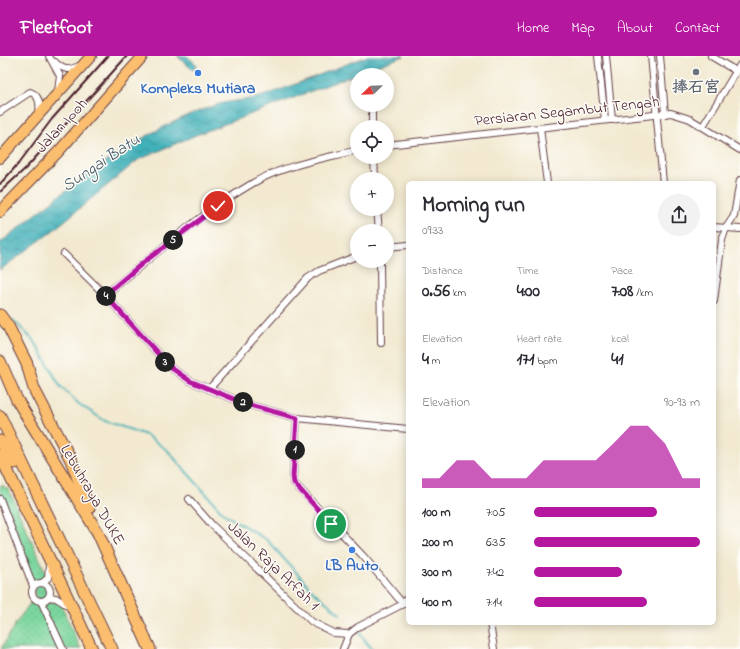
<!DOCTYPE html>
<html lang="en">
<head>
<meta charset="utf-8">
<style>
  body { margin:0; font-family:"Indie Flower","LXGW WenKai TC",sans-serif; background:#f2f2f3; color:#2b2b33; height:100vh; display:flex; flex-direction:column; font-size:15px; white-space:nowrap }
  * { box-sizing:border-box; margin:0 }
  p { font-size:13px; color:#7c7c81 }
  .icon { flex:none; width:22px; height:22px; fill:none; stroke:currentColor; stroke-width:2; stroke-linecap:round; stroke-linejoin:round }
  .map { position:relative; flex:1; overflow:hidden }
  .side { position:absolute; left:406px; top:125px; width:310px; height:444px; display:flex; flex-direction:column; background:#fff; border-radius:6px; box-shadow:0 2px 10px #0003 }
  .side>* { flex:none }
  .needle { width:26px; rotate:247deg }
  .fabs { position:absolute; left:350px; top:12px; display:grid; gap:8px }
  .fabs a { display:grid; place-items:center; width:44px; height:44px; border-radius:50%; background:#fff; box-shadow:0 2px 10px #0003; font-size:20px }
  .pin { position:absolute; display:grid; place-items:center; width:34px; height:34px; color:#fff; margin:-17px; border:2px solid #fff; border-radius:50%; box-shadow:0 1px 4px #0007 }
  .km { position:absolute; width:20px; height:20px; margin:-10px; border-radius:50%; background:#222; color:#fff; font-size:11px; line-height:20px; text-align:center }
  .round { display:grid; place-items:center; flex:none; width:42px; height:42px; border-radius:21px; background:#f2f2f3 }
  .summary { display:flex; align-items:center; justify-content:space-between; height:68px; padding:0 16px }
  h1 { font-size:22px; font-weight:700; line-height:30px }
  .figures { display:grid; grid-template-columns:repeat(3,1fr); gap:6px; height:68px; padding:4px 16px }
  .figures div { display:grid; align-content:center }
  .figures b { font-size:17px; font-weight:700 }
  .figures small { font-size:11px; font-weight:400 }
  .figures p { font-size:11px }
  .chart { height:112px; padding:8px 16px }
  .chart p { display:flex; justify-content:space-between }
  .chart svg { width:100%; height:72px; margin-top:4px; fill:#b5179e; opacity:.7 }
  ul { padding:0 16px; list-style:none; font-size:13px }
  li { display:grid; grid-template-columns:64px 48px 1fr; align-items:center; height:30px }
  li i { height:10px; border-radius:5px; background:#b5179e }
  header { display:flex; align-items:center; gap:24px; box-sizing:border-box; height:56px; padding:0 20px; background:#b5179e; color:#fff }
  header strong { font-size:19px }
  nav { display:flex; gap:22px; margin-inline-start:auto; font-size:14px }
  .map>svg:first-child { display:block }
  .grass { fill:url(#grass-tufts); stroke:#637a64 }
  .garden { fill:url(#garden-dots); stroke:#637a64 }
  .water { fill:url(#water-waves); stroke:#456872 }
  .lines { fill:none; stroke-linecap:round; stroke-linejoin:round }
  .stream { stroke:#40b0b9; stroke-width:2 }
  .minor-casing { stroke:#633d44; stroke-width:8 }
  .primary-casing { stroke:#633d44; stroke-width:12 }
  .motorway-casing { stroke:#633d44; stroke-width:13 }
  .minor { stroke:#fff; stroke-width:6 }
  .primary { stroke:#fbbd6e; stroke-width:10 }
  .motorway { stroke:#fbbd6e; stroke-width:11 }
  .rail { stroke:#4a1f2b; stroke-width:2 }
  .route-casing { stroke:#fff; stroke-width:8 }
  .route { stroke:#b5179e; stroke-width:5 }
  .worship-dot { fill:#6b7280; stroke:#fdfcf7; stroke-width:1.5 }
  .shop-dot { fill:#3f7fe0; stroke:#fdfcf7; stroke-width:1.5 }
  .labels { text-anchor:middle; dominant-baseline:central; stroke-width:3; stroke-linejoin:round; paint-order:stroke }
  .worship-label { font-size:16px; font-weight:bold; fill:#5b616d; stroke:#fdfcf7 }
  .shop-label { font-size:16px; font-weight:bold; fill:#366cbe; stroke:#fdfcf7 }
  .street-label { font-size:16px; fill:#4a1f2b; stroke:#fdfcf7 }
  .water-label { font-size:17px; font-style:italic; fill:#465964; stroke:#fdfcf7 }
</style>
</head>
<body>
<header>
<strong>Fleetfoot</strong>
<nav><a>Home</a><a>Map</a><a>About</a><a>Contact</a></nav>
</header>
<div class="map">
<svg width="740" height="593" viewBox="0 0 740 593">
  <defs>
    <pattern id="grass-tufts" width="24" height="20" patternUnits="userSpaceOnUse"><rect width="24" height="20" fill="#7cd69d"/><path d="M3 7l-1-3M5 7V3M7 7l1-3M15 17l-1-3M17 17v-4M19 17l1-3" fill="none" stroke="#6db787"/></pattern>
    <pattern id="garden-dots" width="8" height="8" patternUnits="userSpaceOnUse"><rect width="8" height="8" fill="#7cd69d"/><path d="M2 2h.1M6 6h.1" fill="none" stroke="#6db787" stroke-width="1.8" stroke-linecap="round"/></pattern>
    <pattern id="water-waves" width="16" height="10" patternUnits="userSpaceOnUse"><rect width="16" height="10" fill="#40b0b9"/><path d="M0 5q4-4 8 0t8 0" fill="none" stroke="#388f97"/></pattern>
  </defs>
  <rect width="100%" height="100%" fill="#fdfcf7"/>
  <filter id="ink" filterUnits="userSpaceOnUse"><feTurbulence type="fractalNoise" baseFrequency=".025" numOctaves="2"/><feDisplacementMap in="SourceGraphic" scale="8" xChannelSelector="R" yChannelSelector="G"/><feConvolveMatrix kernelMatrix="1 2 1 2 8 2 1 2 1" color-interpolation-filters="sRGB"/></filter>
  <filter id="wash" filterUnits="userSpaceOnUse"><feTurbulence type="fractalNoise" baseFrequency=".012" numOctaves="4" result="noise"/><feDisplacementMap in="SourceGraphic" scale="16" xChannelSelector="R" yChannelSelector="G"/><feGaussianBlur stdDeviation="0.9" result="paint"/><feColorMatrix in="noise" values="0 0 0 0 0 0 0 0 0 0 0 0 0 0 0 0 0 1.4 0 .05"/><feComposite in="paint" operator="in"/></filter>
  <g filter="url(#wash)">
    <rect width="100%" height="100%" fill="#f2e9d0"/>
    <g class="grass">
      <path d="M 2,429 L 9,434 L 46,517 L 46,520 L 41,525 L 34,527 L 0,444 L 0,430 Z"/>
      <circle cx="41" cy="536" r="7"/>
    </g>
    <path class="garden" d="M 33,543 L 42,546 L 60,546 L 81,593 L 1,593 L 16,567 Z"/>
    <g class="water">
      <path d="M 177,0 L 187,0 L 197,9 L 193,14 Z"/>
      <path d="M 368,0 L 404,0 L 196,79 L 138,104 L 50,177 L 0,214 L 0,187 C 65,135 132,77 213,50 C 229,44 247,45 263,40 C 298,28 333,13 368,0 Z"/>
    </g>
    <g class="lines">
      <g class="stream">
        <path d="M 13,264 L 35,286 L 60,330 L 79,348 L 105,365 L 146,379 L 167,394 L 224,458 L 267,484 L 313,535 L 340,558"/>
        <path d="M 359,577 L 372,593"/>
      </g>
    </g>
  </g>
  <g filter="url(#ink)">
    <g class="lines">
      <g class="minor-casing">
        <g id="minor">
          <path d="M 49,0 L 60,20 L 58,35"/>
          <path d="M 598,0 L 605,64"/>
          <path d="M 606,0 L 612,64"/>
          <path d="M 651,0 L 663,127"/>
          <path d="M 660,0 L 665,58"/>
          <path d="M 711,0 L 736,15"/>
          <path d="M 55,6 C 63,14 69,15 79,10"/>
          <path d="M 372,49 L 372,71"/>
          <path d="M 0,56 L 30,36 C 40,39 40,49 39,58"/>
          <path d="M 703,70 L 740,9"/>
          <path d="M 540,72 L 547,127"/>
          <path d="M 387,89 L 671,57 L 690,63 L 740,94"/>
          <path d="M 374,101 L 375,123"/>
          <path d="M 377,153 L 379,175"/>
          <path d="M 714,171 L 740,173"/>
          <path d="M 387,191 L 408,189"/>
          <path d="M 64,198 L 105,239 L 170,311 L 190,325 L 246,348 L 297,362 L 408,373"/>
          <path d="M 380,205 L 381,287"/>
          <path d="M 105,239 C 153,200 200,158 253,127 C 284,109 323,103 357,94"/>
          <path d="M 714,245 L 722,184 L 726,172 L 734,160 L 740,124"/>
          <path d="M 209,333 L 308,222 L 319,215 L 357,200"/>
          <path d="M 297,362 L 293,420 L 294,427 L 364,501 L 403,548"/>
          <path d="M 0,443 L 33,530"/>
          <path d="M 189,443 L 212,469 L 312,566 L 334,577 L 349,578"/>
          <circle cx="41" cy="536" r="9"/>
          <path d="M 42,527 L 48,522 L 49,509"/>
          <path d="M 49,541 L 56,542 L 70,551"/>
          <path d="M 41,545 L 63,593"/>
          <path d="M 403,548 L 408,541"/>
          <path d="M 490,567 L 494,593"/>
          <path d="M 343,593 L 349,578 L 358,571 L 403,548 L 408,548"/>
        </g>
      </g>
      <g class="primary-casing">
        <g id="primary">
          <path d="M 0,102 L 91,0"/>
          <path d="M 0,156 L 59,95 L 142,1"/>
        </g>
      </g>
      <g class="motorway-casing">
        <g id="motorway">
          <path d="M 0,259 L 8,270 L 27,308 L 34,333 L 71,404 L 89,452"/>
          <path d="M 0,305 L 17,344 L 98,477 L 150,593"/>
          <path d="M 0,360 L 112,593"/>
          <path d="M 0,385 L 15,407"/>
          <path d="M 0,399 L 92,593"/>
        </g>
      </g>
      <use href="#minor" class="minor"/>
      <use href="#primary" class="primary"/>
      <use href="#motorway" class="motorway"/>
      <g class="rail">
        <path d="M 0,128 L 19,107 L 52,63 L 108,0"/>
        <path d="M 0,136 L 26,112 L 127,0"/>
      </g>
    </g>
  </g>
  <g class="lines" filter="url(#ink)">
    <g class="route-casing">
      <path id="route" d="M 218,150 L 144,206 L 105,239 L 170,311 L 190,325 L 246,348 L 297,362 L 293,420 L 294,427 L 331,468"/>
    </g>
    <use href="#route" class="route"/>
  </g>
  <circle class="worship-dot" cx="696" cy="16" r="4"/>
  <g class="shop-dot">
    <circle cx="198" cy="17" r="4"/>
    <circle cx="352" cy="494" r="4"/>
  </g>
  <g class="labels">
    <g class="worship-label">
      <text x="696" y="32">捧石宫</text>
    </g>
    <g class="shop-label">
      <text x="198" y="33">Kompleks Mutiara</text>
      <text x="352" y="510">LB Auto</text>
    </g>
    <g class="street-label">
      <text transform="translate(567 56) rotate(-6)">Persiaran Segambut Tengah</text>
      <text transform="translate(62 70) rotate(-47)">Jalan Ipoh</text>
      <text transform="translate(92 439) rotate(60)">Lebuhraya DUKE</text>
      <text transform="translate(273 510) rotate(44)">Jalan Raja Arfah 1</text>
    </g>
    <g class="water-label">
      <text transform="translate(101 107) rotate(-34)">Sungai Batu</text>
    </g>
  </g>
</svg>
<div class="fabs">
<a><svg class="needle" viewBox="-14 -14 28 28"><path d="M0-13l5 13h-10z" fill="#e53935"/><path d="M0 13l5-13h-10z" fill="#7c7c81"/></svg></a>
<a><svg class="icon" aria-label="locate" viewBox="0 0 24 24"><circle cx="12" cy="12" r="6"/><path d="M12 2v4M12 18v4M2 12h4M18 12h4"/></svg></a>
<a>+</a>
<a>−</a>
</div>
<div class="pin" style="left:331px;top:468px;background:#1e9e55"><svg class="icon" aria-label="arrive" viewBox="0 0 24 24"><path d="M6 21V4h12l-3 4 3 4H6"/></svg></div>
<div class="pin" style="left:218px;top:150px;background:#d93025"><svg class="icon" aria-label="check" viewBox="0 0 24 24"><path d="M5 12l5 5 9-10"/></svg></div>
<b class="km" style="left:295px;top:394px">1</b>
<b class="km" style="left:243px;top:346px">2</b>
<b class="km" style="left:165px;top:306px">3</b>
<b class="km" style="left:106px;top:240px">4</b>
<b class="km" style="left:173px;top:184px">5</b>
<section class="side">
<div class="summary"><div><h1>Morning run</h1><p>09:33</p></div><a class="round"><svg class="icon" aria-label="share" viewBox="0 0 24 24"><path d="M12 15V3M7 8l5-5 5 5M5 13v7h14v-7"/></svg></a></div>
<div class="figures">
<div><p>Distance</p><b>0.56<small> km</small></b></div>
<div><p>Time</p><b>4:00</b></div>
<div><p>Pace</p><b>7:08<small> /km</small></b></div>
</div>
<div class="figures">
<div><p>Elevation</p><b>4<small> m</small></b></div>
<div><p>Heart rate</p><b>171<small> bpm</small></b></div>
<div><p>kcal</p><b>41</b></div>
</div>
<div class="chart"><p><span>Elevation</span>90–93 m</p>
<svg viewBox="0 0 160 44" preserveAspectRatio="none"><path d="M0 44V38L10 38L20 27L30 27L40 38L50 38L60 38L70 27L80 27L90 27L100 27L110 17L120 6L130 6L140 17L150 38L160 38V44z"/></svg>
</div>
<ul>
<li><b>100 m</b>7:05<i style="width:74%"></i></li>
<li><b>200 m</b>6:35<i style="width:100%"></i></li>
<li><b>300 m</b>7:42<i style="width:53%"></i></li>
<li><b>400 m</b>7:14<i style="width:68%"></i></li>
</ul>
</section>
</div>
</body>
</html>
